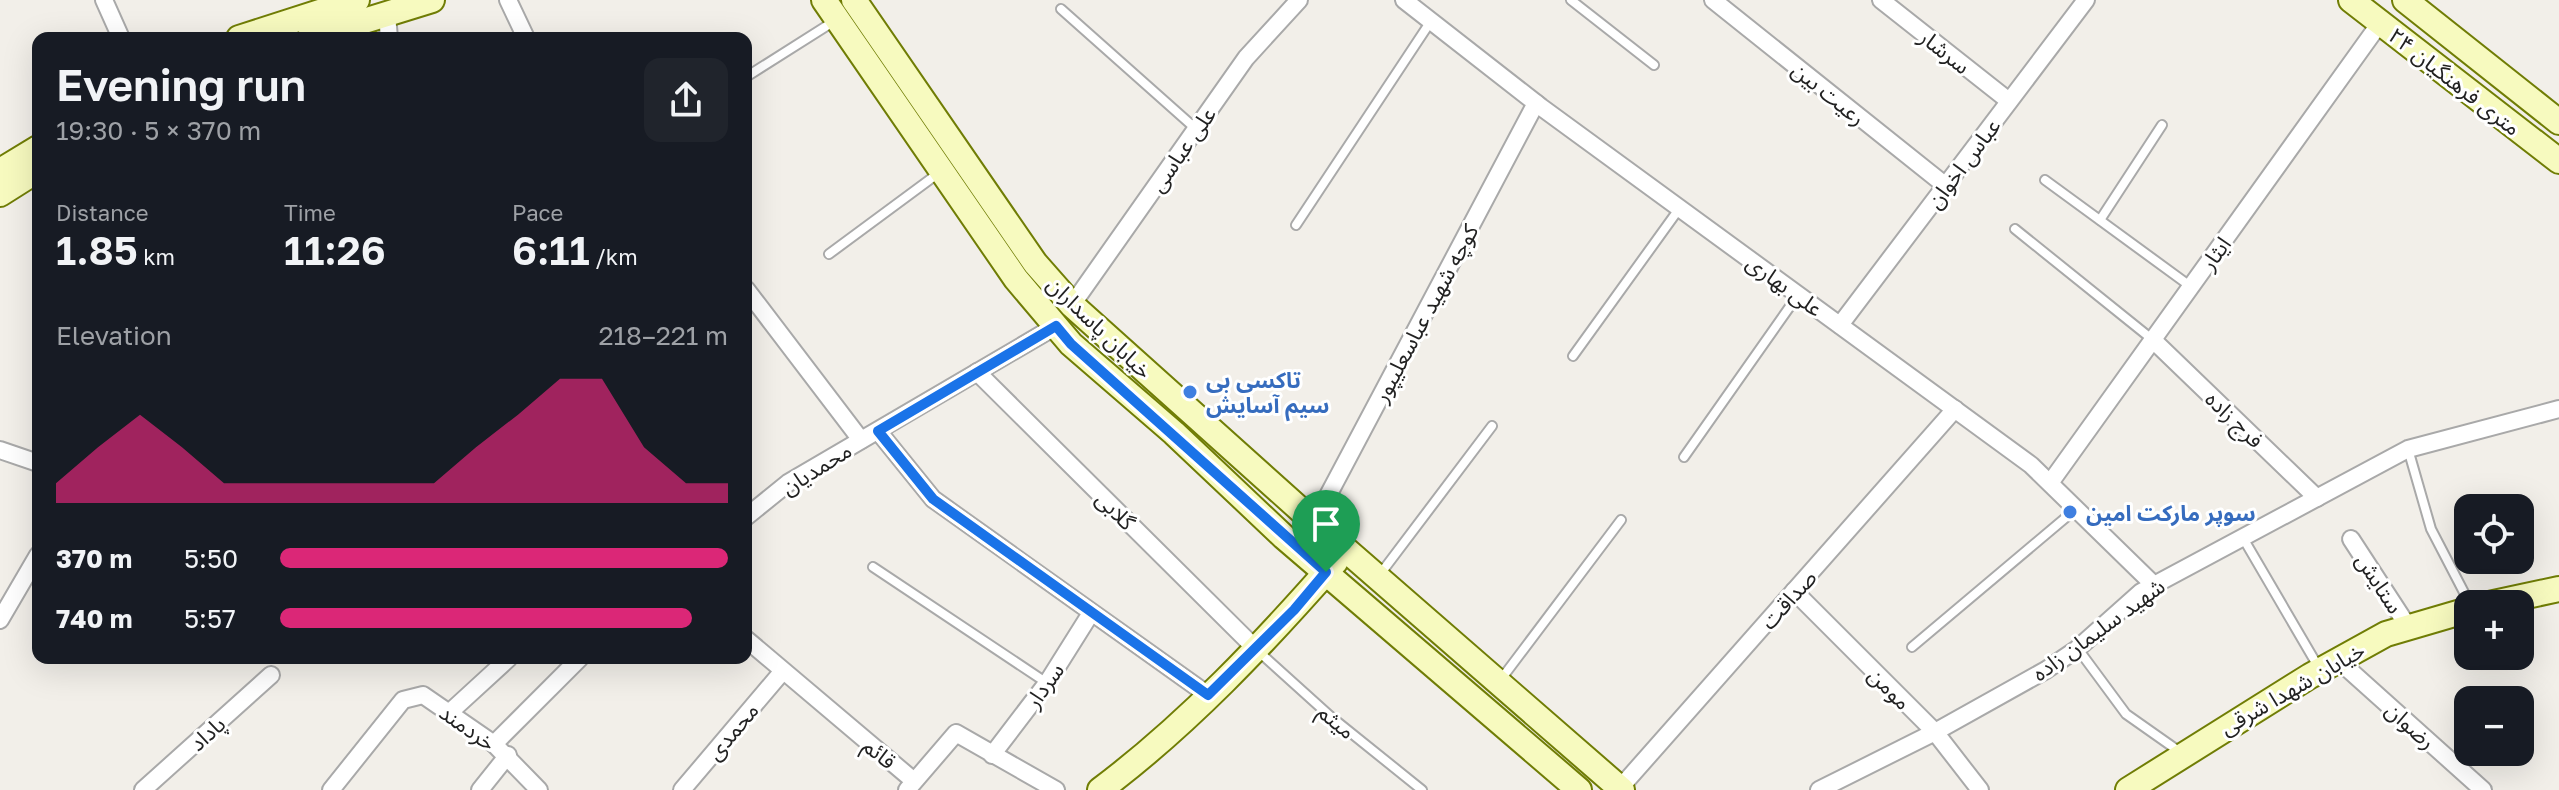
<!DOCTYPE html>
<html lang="en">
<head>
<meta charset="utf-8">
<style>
  body { margin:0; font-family:"Golos Text","Noto Sans Arabic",sans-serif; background:#20242c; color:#f1f3f6; height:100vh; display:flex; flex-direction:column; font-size:30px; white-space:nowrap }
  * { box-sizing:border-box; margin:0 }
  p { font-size:26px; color:#9ea1a6 }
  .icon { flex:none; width:44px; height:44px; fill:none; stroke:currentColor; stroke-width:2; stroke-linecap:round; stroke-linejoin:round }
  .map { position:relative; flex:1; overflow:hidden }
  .sheet { position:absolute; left:32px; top:32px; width:720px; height:632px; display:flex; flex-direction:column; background:#171b24; border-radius:16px; box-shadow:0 8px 32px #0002 }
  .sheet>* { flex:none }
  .tools { position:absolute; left:2454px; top:494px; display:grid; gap:16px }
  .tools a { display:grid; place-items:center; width:80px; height:80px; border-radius:16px; background:#171b24; box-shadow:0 8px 32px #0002; font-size:40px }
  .pin { position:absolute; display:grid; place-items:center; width:68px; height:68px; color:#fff; margin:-82px -34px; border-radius:50% 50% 50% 0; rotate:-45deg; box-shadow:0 0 8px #0007 }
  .pin .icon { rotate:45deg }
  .round { display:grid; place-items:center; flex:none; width:84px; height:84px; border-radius:16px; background:#20242c }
  .overview { display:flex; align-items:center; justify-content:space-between; height:136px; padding:0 24px }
  h1 { font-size:44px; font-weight:600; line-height:60px }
  .stats { display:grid; grid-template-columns:repeat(3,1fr); gap:12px; height:136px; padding:8px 24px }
  .stats div { display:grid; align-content:center }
  .stats b { font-size:40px; font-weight:600 }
  .stats small { font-size:22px; font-weight:400 }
  .stats p { font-size:22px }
  .chart { height:224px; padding:16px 24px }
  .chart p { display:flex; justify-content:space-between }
  .chart svg { width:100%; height:144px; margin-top:8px; fill:#db2777; opacity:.7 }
  ul { padding:0 24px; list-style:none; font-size:26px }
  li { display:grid; grid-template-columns:128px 96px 1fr; align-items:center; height:60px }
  li i { height:20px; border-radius:10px; background:#db2777 }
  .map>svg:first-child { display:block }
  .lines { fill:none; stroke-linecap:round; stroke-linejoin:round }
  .lane-casing { stroke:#a9a9a9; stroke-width:12 }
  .street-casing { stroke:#a9a9a9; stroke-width:20 }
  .secondary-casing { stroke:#707d05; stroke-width:28 }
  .lane { stroke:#fff; stroke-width:8 }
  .street { stroke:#fff; stroke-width:16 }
  .secondary { stroke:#f7fabf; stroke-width:24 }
  .route-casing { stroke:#fff; stroke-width:16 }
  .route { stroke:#1a73e8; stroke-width:10 }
  .shop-dot { fill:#3f7fe0; stroke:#fff; stroke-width:3 }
  .labels { text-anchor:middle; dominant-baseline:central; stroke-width:6; stroke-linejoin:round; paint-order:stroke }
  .street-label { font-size:22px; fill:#222; stroke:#fff }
  .shop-label { font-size:22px; font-weight:bold; fill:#366cbe; stroke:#fff; text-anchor:start }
</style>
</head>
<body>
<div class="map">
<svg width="2559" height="790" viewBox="0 0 2559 790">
  <rect width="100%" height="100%" fill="#f2efe9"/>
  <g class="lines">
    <g class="lane-casing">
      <g id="lane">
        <path d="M 1571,0 L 1654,65"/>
        <path d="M 1061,9 L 1196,129"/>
        <path d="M 746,77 L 836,20"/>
        <path d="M 2045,180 L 2190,286"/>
        <path d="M 2100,220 L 2162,125"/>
        <path d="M 1296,225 L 1431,21"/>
        <path d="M 2015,229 L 2153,340"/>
        <path d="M 829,254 L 940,172"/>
        <path d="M 1573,356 L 1679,209"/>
        <path d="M 2408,449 L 2431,529 L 2470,604"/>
        <path d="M 1684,457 L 1798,295"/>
        <path d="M 2243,538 L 2319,668"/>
        <path d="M 873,567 L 1047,683"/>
        <path d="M 1378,577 L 1492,426"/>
        <path d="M 1912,647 L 2076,509"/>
        <path d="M 2078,649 L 2126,714 L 2180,752"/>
        <path d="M 1258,651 L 1330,716 L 1422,790"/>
        <path d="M 1499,682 L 1621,520"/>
      </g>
    </g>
    <g class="street-casing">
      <g id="street">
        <path d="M 104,0 L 121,38"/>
        <path d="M 508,0 L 526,38"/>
        <path d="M 1404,0 L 1541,107 L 2031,465 L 2154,585"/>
        <path d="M 1713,0 L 1946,186"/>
        <path d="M 1881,0 L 2009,101"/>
        <path d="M 387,15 L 389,38"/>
        <path d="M 746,289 L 861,440"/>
        <path d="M 1072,305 L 1246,58 L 1299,0"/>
        <path d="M 1840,325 L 2086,0"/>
        <path d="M 2153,340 L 2317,498"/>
        <path d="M 977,372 L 1255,648"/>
        <path d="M 878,431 L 933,499 L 1208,695"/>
        <path d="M 0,450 L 38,463"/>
        <path d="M 2050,483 L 2380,23"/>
        <path d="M 746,517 L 788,483 L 1056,326"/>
        <path d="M 1314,522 L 1536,103"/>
        <path d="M 2351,539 L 2409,628"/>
        <path d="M 1794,591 L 1935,732 L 1980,790"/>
        <path d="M 0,620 L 38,555"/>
        <path d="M 746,639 L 914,781"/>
        <path d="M 2338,660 L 2483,790"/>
        <path d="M 449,713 L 509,658"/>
        <path d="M 494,744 L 580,658"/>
        <path d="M 992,755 L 1047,683 L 1091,613"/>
        <path d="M 1620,788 L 1955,409"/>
        <path d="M 143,790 L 271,675"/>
        <path d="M 331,790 L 403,700 L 423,695 L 494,744 L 539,790"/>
        <path d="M 480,790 L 508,755"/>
        <path d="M 682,790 L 782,672"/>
        <path d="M 907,790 L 956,733 L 1056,790"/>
        <path d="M 1819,790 L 1935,732 L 2046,670 L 2077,649 L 2141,592 L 2408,449 L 2559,409"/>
      </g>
    </g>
    <g class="secondary-casing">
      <g id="secondary">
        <path d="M 824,0 L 1016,279 L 1071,344 L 1174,433 L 1284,537 L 1579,790"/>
        <path d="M 854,0 L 1035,263 L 1072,305 L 1314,522 L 1622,790"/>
        <path d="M 2351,0 L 2559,161"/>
        <path d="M 2405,0 L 2559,122"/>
        <path d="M 239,38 L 357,0"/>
        <path d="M 309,38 L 432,0"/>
        <path d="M 0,171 L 38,148"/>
        <path d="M 0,194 L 38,170"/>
        <path d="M 2489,604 L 2559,589"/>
        <path d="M 1100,790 C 1187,725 1264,643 1336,561"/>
        <path d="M 2128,790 L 2310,676 L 2386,634 L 2468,610"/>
      </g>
    </g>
    <use href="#lane" class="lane"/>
    <use href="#street" class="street"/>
    <use href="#secondary" class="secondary"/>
  </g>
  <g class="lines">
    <g class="route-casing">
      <path id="route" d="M 1056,326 L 1071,344 L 1326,572 L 1294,610 L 1208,695 L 933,499 L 878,431 Z"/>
    </g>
    <use href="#route" class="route"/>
  </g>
  <g class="shop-dot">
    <circle cx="1190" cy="392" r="8"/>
    <circle cx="2070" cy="512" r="8"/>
  </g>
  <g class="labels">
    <g class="street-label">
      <text transform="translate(1945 51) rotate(38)">سرشار</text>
      <text transform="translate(2455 81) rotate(38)">۲۴ متری فرهنگیان</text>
      <text transform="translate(1829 93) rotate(39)">رعیت بین</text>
      <text transform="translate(1182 149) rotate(-55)">علی عباسی</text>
      <text transform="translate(1963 163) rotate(-53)">عباس اخوان</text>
      <text transform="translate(2215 253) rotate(-54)">ایثار</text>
      <text transform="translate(1785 285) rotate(36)">علی بهاری</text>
      <text transform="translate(1425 313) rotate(-62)">کوچه شهید عباسعلیپور</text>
      <text transform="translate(1100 327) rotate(44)">خیابان پاسداران</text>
      <text transform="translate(2235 419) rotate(44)">فرج زاده</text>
      <text transform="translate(816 468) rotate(-32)">محمدیان</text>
      <text transform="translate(1116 510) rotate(45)">گلابی</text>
      <text transform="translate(2380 583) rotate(57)">ستایش</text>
      <text transform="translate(1788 599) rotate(-48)">صداقت</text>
      <text transform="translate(2098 629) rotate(-36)">شهید سلیمان زاده</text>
      <text transform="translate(1044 685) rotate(-55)">سردار</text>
      <text transform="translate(1890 688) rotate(45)">مومن</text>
      <text transform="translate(2292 688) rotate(-30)">خیابان شهدا شرقی</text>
      <text transform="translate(1337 721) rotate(40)">میثم</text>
      <text transform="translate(2411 725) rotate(42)">رضوان</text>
      <text transform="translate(468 727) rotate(35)">خردمند</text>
      <text transform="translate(732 731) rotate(-50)">محمدی</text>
      <text transform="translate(207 733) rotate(-42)">پاداد</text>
      <text transform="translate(880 753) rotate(39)">قائم</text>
    </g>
    <g class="shop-label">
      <text x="1206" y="379">تاکسی بی<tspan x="1206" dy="25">سیم آسایش</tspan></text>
      <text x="2086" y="512">سوپر مارکت امین</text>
    </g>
  </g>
</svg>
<div class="tools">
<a><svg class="icon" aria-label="locate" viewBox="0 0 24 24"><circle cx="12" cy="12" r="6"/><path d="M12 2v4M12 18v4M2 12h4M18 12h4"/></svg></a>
<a>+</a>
<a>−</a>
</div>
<div class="pin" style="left:1326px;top:572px;background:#1e9e55"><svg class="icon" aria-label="arrive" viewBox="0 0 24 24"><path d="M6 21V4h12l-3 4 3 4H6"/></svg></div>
<section class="sheet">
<div class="overview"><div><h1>Evening run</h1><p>19:30 · 5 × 370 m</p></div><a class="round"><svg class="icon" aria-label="share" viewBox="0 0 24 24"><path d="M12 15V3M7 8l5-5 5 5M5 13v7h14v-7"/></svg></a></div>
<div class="stats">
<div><p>Distance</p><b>1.85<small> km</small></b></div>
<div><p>Time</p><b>11:26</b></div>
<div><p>Pace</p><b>6:11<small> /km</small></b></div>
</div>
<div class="chart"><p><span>Elevation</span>218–221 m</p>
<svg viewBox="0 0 160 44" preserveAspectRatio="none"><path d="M0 44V38L10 27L20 17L30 27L40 38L50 38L60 38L70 38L80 38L90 38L100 27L110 17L120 6L130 6L140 27L150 38L160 38V44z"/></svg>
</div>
<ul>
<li><b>370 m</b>5:50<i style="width:100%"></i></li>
<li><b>740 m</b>5:57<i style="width:92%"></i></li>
</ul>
</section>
</div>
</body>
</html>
